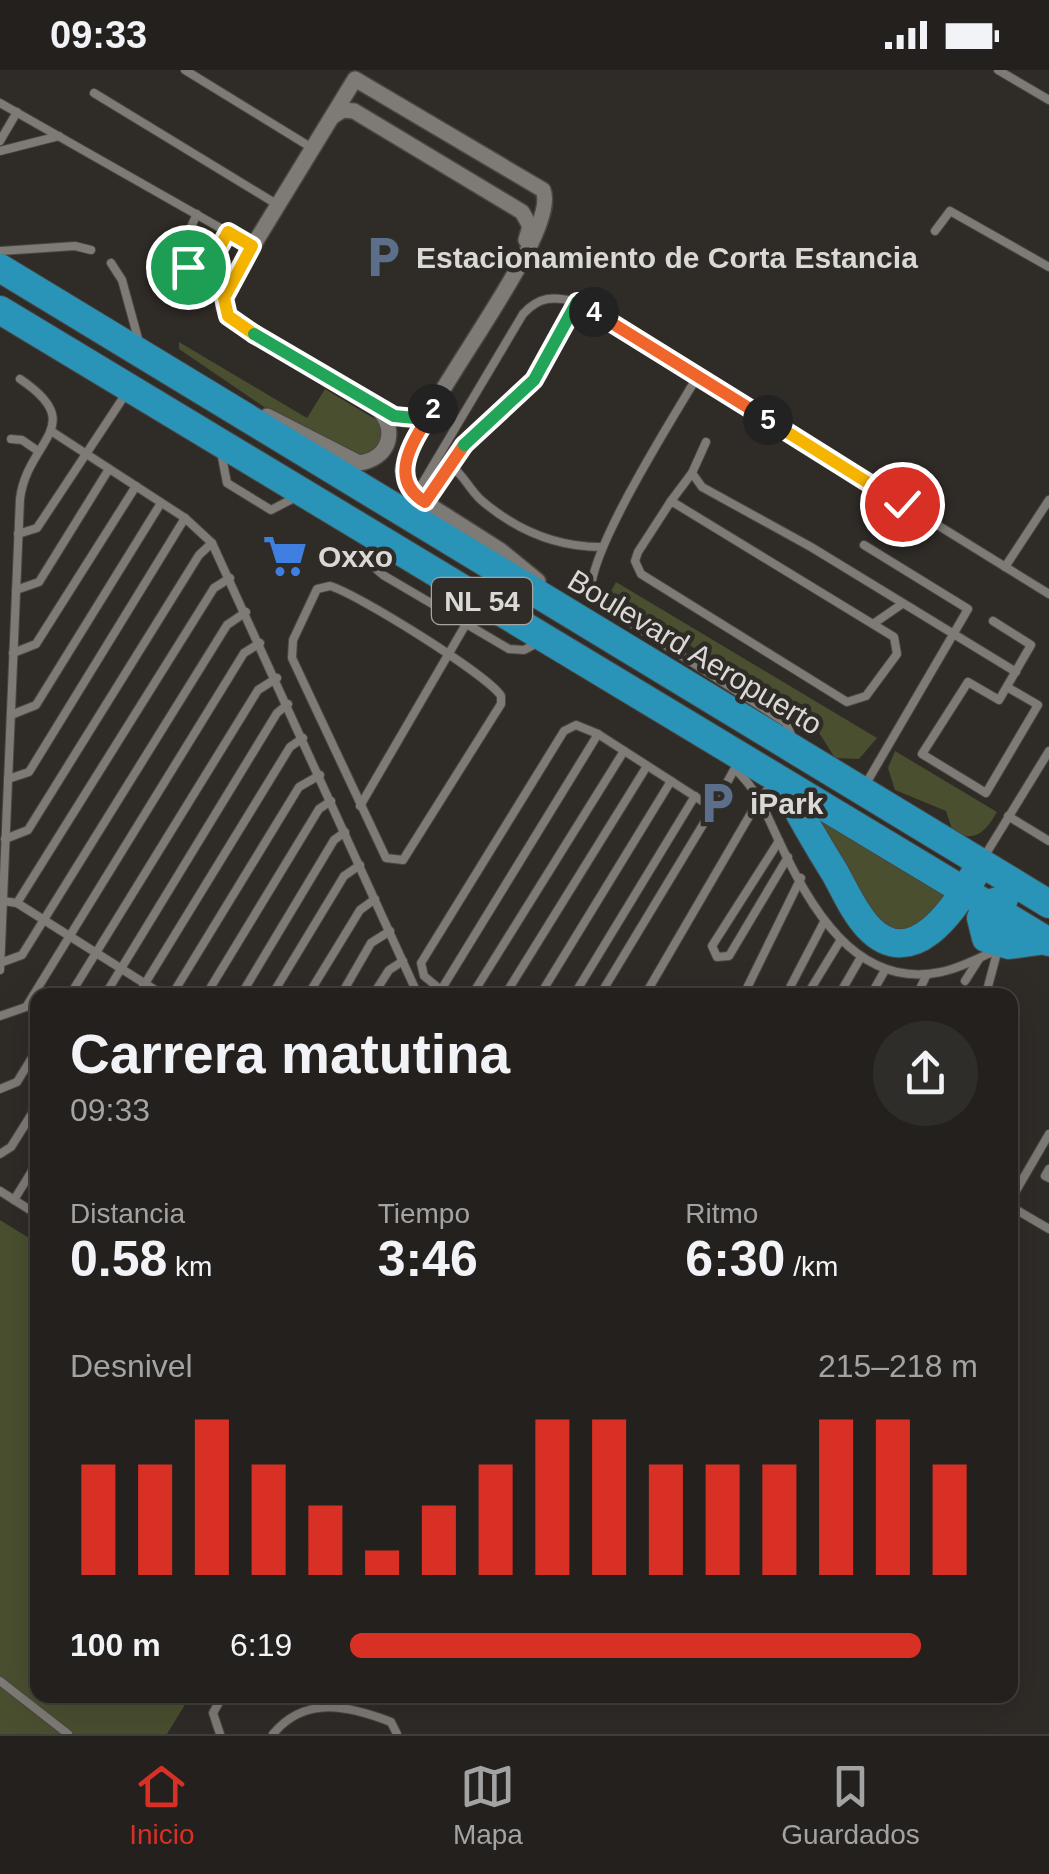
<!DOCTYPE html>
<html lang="es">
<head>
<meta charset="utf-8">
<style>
  body { margin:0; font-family:Helvetica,sans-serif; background:#2f2d2a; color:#f1f3f6; height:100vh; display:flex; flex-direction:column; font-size:38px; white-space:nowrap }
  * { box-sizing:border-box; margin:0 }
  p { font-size:32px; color:#a3a3a4 }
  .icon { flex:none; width:55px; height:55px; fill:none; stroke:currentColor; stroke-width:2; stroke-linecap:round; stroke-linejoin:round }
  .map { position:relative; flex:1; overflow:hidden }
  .side { position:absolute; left:30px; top:918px; width:988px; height:715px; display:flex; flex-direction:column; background:#23201d; border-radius:20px; box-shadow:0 10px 40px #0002,0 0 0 2px #403e3b }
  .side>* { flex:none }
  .pin { position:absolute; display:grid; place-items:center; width:85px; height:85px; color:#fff; margin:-42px; border:5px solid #fff; border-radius:50%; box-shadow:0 2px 10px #0007 }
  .km { position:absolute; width:50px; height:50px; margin:-25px; border-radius:50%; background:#222; color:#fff; font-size:28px; line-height:50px; text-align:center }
  .round { display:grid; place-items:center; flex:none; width:105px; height:105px; border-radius:52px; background:#2f2d2a }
  .summary { display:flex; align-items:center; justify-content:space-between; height:170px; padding:0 40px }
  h1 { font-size:55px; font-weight:700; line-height:75px }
  .stats { display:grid; grid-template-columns:repeat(3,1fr); gap:15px; height:170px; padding:10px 40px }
  .stats div { display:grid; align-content:center }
  .stats b { font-size:50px; font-weight:700 }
  .stats small { font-size:28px; font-weight:400 }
  .stats p { font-size:28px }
  .chart { height:280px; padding:20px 40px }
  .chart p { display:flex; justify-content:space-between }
  .chart svg { width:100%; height:180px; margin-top:10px; stroke:#d93025; stroke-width:6 }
  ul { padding:0 40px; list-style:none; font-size:32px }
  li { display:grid; grid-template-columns:160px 120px 1fr; align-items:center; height:75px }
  li i { height:25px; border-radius:12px; background:#d93025 }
  .status { display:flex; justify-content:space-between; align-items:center; height:70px; padding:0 50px; background:#23201d; direction:ltr }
  .status svg { height:28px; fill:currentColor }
  .tab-bar { display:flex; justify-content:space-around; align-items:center; height:140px; border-top:2px solid #403e3b; background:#23201d; font-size:28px; color:#a3a3a4 }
  .tab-bar a { display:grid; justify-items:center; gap:5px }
  .tab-bar .selected { color:#d93025 }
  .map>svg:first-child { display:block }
  .green { fill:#494f2f }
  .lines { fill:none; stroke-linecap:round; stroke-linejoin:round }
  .lane-casing { stroke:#4a4743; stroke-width:10 }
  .street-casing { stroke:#4a4743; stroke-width:18 }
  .highway-casing { stroke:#4a4743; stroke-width:30 }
  .lane { stroke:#7e7a75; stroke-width:8 }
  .street { stroke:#7e7a75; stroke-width:15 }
  .highway { stroke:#2a93b8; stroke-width:28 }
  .split-1-casing { stroke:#fff; stroke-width:20 }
  .split-2-casing { stroke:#fff; stroke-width:20 }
  .split-3-casing { stroke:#fff; stroke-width:20 }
  .split-4-casing { stroke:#fff; stroke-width:20 }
  .split-5-casing { stroke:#fff; stroke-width:20 }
  .split-6-casing { stroke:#fff; stroke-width:20 }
  .split-1 { stroke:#f5b400; stroke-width:12 }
  .split-2 { stroke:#22a559; stroke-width:12 }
  .split-3 { stroke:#f0652b; stroke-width:12 }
  .split-4 { stroke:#22a559; stroke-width:12 }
  .split-5 { stroke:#f0652b; stroke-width:12 }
  .split-6 { stroke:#f5b400; stroke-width:12 }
  .labels { text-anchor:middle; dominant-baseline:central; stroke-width:9; stroke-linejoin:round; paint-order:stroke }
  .shield { fill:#2f2b27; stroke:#a7a5a2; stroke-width:2.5 }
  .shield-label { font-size:28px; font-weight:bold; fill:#dbd9d6 }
  .poi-label { font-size:30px; font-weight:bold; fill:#dbd9d6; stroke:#2f2b27; text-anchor:start }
  .street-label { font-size:30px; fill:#dbd9d6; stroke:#2f2b27 }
</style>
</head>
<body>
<div class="status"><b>09:33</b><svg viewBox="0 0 49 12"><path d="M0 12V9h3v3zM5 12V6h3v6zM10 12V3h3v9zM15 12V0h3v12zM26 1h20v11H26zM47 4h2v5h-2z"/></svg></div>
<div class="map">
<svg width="1049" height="1664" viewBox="0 0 1049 1664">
  <rect width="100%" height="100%" fill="#2f2b27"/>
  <g class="green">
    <path d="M 179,272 L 307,348 L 325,319 L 380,352 L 387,367 L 367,392 L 276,345 L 179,279 Z"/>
    <path d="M 616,512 L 877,668 L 859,689 L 835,688 L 816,658 L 610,523 Z"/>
    <path d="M 895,681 L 997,742 C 986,761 976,773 953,762 L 946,741 L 895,720 L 888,698 Z"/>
    <path d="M 803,732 L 946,824 L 935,848 L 901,861 L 874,852 Z"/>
    <path d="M 0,1150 L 37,1173 L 38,1625 L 191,1625 L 167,1664 L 0,1664 Z"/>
  </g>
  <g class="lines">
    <g class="lane-casing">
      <g id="lane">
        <path d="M 185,0 L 312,78"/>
        <path d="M 998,0 L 1049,30"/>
        <path d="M 94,23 L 278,135"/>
        <path d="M 0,33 L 252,176"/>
        <path d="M 0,71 L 17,42"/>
        <path d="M 0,81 L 59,66"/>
        <path d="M 197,144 C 186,167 176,186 197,206 L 208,197 L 228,162"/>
        <path d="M 935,161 L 950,141 L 1049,197"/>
        <path d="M 0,181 L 75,176 L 91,180"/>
        <path d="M 111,193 L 122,210 L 139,272"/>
        <path d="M 697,307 C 675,345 580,493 592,528 L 786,653 L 792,667"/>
        <path d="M 51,361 L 185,448 L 212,473 L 418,925"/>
        <path d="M 11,369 L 22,370 L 38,381"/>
        <path d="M 706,372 L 692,403 L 702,417 L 811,477 L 1016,602"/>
        <path d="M 221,382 L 227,413 L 271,440 L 296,427"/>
        <path d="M 450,395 C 464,405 469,419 481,430 C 516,460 556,477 601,477"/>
        <path d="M 416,424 L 523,244 C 539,226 554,226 577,232 L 1049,524"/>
        <path d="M 671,431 L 894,567 L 897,584 L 866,626 L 847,632 L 641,504 L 635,491 L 638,482 Z"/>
        <path d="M 671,431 L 692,403"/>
        <path d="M 425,433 L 472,364 L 534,310 L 577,232"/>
        <path d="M 18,464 L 37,458 L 127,322"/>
        <path d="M 369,471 L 375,498 L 383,505 L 509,579 L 524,580 L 539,572"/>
        <path d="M 1005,497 L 1049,430"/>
        <path d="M 330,516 C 356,523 488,605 501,626 L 501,634 L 403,790 L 386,788 L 292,588 L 293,570 L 317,519 Z"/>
        <path d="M 16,520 L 39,512 L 109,399"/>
        <path d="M 993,551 L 1031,575 L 999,630 L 968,612 L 922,684 L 986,723 L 1038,635 L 1007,617"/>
        <path d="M 873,554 L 902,534"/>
        <path d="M 13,583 L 36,574 L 136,416"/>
        <path d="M 11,645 L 36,635 L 161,433"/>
        <path d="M 735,699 C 758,721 765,741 778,769 C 809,835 855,920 941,902 C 961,898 978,888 997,880"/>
        <path d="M 8,709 L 29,702 L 185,448"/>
        <path d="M 864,717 L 968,539 L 864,475"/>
        <path d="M 360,736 L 466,554"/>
        <path d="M 713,738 L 735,698"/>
        <path d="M 1008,746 L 1049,771"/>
        <path d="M 5,769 L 28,760 L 199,485 L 212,473"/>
        <path d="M 779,771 L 712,876 L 717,887 L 729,886 L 788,787"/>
        <path d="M 984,787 L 1049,681"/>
        <path d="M 3,831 L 17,833 L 163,925"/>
        <path d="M 17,833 L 214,518 L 230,508"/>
        <path d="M 0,893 L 22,885 L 227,555 L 246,542"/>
        <path d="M 0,900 L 20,429 C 27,370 90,356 20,309"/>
        <path d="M 965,911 L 979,889"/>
        <path d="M 441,920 L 598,664"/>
        <path d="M 746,920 L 801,808"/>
        <path d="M 986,924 L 998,879"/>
        <path d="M 70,925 L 258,620 L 277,608"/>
        <path d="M 105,925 L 277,643 L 288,634"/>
        <path d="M 138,925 L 290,677 L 303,668"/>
        <path d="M 172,925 L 299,717 L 320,705"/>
        <path d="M 206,925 L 319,739 L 331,731"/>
        <path d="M 241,925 L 334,770 L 345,762"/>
        <path d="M 272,925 L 344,806 L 360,795"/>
        <path d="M 308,925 L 360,840 L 375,829"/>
        <path d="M 341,925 L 371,873 L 390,861"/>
        <path d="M 373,925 L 389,900 L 403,891"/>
        <path d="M 447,925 L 424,906 L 421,893 L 564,661 L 576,655 L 598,664 L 713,738 L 600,925"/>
        <path d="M 472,925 L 624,681"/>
        <path d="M 505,925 L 647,696"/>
        <path d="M 540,925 L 671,711"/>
        <path d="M 574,925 L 695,726"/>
        <path d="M 645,925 L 761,726 L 776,712"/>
        <path d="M 786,925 L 824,852"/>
        <path d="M 807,925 L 840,871"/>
        <path d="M 839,925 L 861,887"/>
        <path d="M 871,925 L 885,900"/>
        <path d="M 917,925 L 927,904"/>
        <path d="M 0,946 L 26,937 L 244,583 L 260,573"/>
        <path d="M 0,1019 L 17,1012 L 38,978"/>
        <path d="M 0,1084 L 11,1077 L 38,1034"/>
        <path d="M 1049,1099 L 1045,1106 L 1049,1108"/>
        <path d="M 0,1121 L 38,1145"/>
        <path d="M 14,1130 L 38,1091"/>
        <path d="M 1010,1131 L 1049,1064"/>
        <path d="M 1010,1136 L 1049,1159"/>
        <path d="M 0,1611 L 68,1664"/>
        <path d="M 220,1664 L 213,1643 L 223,1625"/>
        <path d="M 273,1664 C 305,1625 349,1636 391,1652 L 397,1664"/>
      </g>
    </g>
    <g class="street-casing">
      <g id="street">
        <path d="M 332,47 L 343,40 L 354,41 L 522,142 L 530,156 L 526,170"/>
        <path d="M 440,328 L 426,345 L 404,349 L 377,338 L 235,252 L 224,237 L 226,220 L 355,9 L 543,120 C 562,164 414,340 403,400 L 415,426 L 500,480 L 538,511"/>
        <path d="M 267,346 L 359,393 C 387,389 398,364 380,341"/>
      </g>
    </g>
    <g class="highway-casing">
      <g id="highway">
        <path d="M 0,198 L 1049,834"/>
        <path d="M 0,240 L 1049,872"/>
        <path d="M 784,714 C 800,745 817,774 835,803 C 845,821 854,842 868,857 C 912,904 955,838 974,805"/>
        <path d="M 1004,829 L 988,834 L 981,848 L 986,868 L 1009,875 L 1046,870"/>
      </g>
    </g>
    <use href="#lane" class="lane"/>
    <use href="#street" class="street"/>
    <use href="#highway" class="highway"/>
  </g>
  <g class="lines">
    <g class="split-1-casing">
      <path id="split-1" d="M 188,197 L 197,206 L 208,198 L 228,162 L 252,176 L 224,228 L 228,246 L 254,264"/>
    </g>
    <g class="split-2-casing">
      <path id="split-2" d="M 254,264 L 394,346 L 415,348 L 433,339"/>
    </g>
    <g class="split-3-casing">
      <path id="split-3" d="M 433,339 L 440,328 C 422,360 381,405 425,432 L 464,375"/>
    </g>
    <g class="split-4-casing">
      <path id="split-4" d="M 464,375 L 534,310 L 577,232 L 594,242"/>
    </g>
    <g class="split-5-casing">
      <path id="split-5" d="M 594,242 L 768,350"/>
    </g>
    <g class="split-6-casing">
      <path id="split-6" d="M 768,350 L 902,434"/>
    </g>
    <use href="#split-1" class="split-1"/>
    <use href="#split-2" class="split-2"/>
    <use href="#split-3" class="split-3"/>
    <use href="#split-4" class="split-4"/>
    <use href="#split-5" class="split-5"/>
    <use href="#split-6" class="split-6"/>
  </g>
  <defs>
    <g id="parking-bare" transform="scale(3.45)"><path d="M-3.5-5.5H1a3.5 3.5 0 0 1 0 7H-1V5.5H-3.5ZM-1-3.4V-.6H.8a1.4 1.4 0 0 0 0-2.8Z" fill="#5c6f8a" stroke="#2f2b27" stroke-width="2.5" paint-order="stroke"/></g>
    <g id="supermarket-bare" transform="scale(3.45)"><path d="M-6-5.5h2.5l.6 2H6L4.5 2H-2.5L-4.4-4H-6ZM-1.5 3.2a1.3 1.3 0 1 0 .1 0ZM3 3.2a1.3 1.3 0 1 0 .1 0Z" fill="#3f7fe0" stroke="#2f2b27" stroke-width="2.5" paint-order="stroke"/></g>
  </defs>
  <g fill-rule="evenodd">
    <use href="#parking-bare" x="383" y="187"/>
    <use href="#supermarket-bare" x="285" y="486"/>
    <use href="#parking-bare" x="717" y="733"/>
  </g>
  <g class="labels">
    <rect class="shield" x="432" y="508" width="100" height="46" rx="8"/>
    <g class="shield-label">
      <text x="482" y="531">NL 54</text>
    </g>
    <g class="poi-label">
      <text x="416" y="187">Estacionamiento de Corta Estancia</text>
      <text x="318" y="486">Oxxo</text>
      <text x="750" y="733">iPark</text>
    </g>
    <g class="street-label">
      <text transform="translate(695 582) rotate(31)">Boulevard Aeropuerto</text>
    </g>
  </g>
</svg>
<div class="pin" style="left:188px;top:197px;background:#1e9e55"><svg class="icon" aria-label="arrive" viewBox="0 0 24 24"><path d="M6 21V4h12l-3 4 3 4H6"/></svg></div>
<div class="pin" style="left:902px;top:434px;background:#d93025"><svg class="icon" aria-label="check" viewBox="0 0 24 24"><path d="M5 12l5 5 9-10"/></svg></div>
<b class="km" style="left:433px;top:339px">2</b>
<b class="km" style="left:594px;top:242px">4</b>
<b class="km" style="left:768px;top:350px">5</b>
<section class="side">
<div class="summary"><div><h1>Carrera matutina</h1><p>09:33</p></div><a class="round"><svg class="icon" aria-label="share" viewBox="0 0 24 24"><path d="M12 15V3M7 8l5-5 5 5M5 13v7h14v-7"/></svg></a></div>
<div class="stats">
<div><p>Distancia</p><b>0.58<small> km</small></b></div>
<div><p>Tiempo</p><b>3:46</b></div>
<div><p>Ritmo</p><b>6:30<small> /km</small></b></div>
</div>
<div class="chart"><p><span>Desnivel</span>215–218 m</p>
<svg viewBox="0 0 160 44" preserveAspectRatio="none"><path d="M5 44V17M15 44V17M25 44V6M35 44V17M45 44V27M55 44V38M65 44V27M75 44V17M85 44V6M95 44V6M105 44V17M115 44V17M125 44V17M135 44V6M145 44V6M155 44V17"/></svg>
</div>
<ul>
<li><b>100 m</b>6:19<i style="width:91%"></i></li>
</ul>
</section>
</div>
<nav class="tab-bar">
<a class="selected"><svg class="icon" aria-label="home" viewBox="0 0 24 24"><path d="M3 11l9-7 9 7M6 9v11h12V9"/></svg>Inicio</a>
<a><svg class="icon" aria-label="map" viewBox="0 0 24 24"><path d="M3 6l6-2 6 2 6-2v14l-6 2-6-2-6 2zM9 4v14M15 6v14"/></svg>Mapa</a>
<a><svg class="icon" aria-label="saved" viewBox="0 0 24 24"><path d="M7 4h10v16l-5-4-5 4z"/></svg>Guardados</a>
</nav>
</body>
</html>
